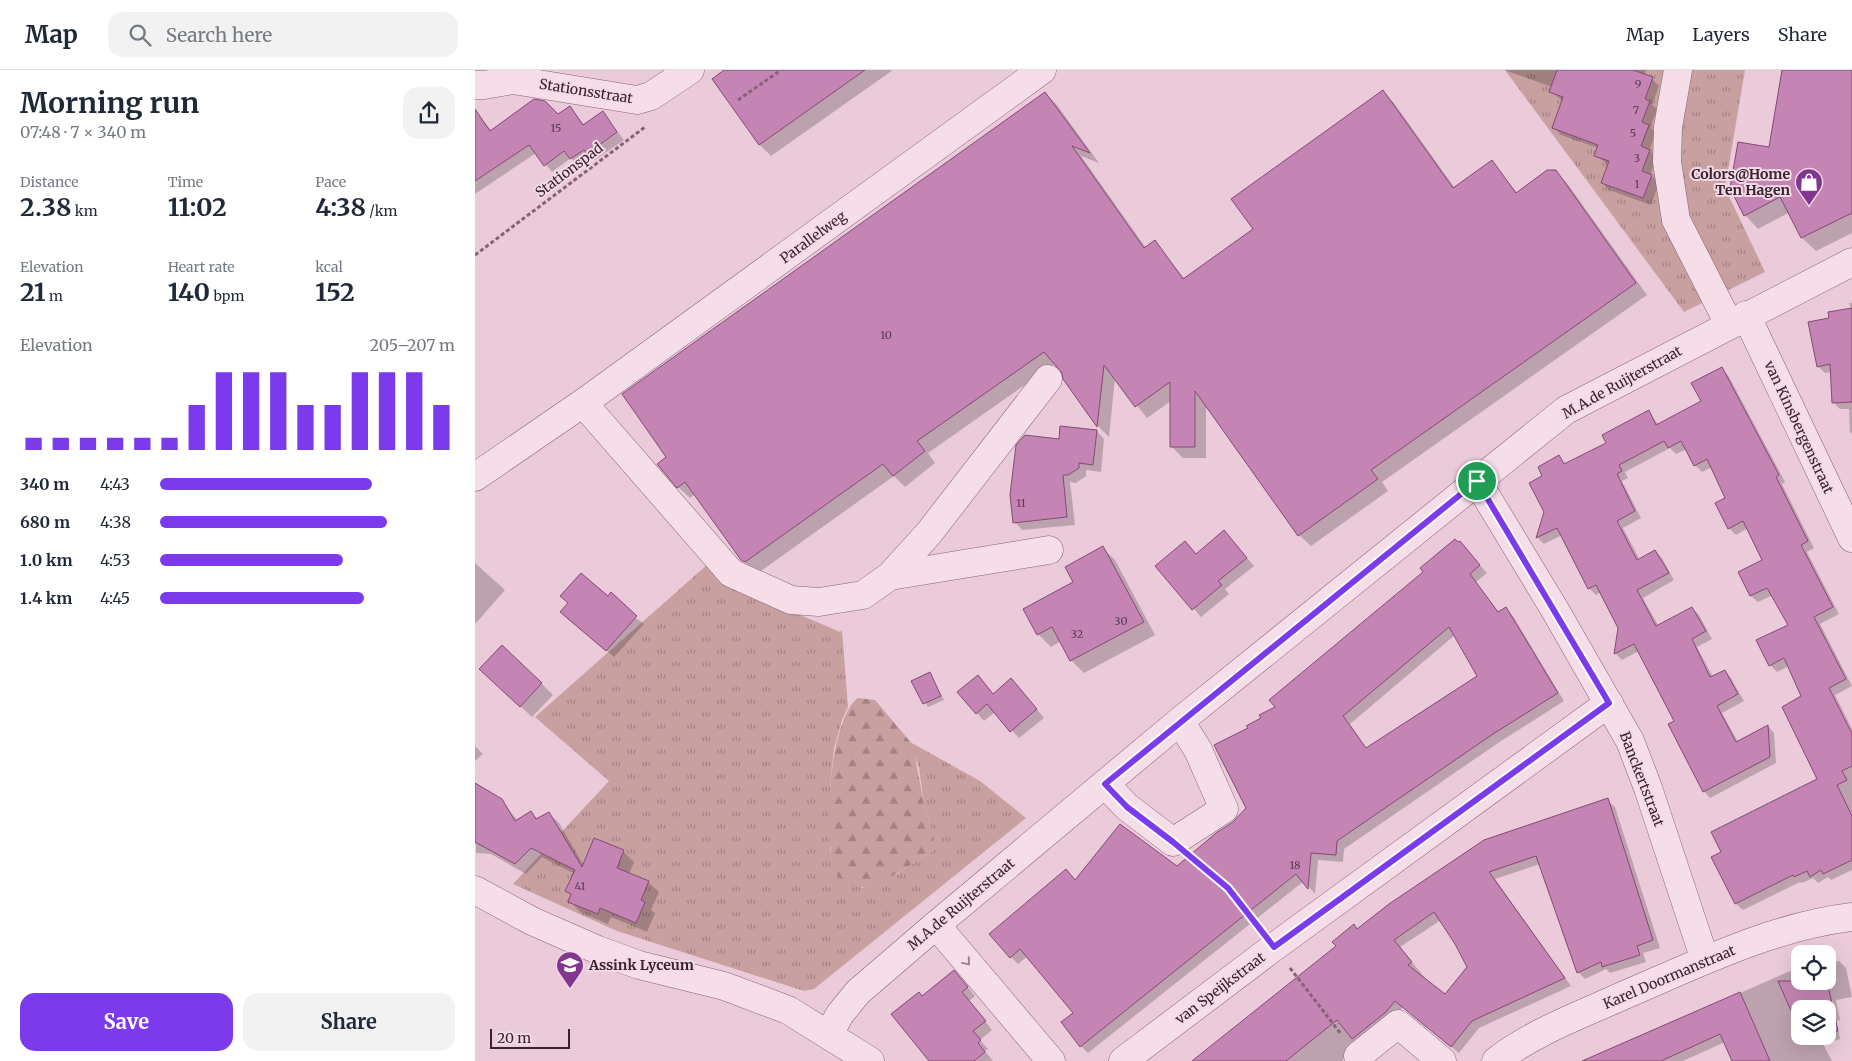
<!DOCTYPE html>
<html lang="en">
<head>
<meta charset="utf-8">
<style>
  body { margin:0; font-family:Merriweather,serif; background:#f2f2f3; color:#1f2937; height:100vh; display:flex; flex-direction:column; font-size:19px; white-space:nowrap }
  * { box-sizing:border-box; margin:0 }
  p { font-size:16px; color:#747a83 }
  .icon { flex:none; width:28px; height:28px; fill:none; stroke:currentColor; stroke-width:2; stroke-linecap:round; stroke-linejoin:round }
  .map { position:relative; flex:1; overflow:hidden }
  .side { display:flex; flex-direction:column; background:#fff; width:475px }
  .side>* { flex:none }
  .fabs { position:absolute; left:1316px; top:875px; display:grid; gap:10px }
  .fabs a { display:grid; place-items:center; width:45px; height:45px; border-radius:10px; background:#fff; box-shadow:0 5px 20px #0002; font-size:25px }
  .scale { position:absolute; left:15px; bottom:12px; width:80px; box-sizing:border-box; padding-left:5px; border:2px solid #392231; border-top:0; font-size:14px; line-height:18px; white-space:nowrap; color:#392231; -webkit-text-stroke:4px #f3dae5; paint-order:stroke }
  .pin { position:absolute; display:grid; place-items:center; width:42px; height:42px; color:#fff; margin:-21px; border:2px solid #fff; border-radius:50%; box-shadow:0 1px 5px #0007 }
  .round { display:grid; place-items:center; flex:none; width:52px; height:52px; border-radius:15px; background:#f2f2f3 }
  .summary { display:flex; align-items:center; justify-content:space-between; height:85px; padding:0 20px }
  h1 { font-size:28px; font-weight:700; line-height:38px }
  .stats { display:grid; grid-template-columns:repeat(3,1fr); gap:8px; height:85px; padding:5px 20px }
  .stats div { display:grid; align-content:center }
  .stats b { font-size:25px; font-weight:700 }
  .stats small { font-size:14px; font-weight:400 }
  .stats p { font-size:14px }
  .chart { height:140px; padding:10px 20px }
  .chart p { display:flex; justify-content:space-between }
  .chart svg { width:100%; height:90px; margin-top:5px; stroke:#7c3aed; stroke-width:6 }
  .action { display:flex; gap:10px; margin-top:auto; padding:10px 20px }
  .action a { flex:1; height:58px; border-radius:15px; background:#7c3aed; color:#fff; font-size:20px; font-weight:700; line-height:58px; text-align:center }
  .action a+a { background:#f2f2f3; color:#1f2937 }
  ul { padding:0 20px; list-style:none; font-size:16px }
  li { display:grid; grid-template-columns:80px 60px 1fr; align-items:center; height:38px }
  li i { height:12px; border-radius:6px; background:#7c3aed }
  header { display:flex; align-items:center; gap:30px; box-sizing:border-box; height:70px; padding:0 25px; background:#fff; border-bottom:1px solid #e0e1e3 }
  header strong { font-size:24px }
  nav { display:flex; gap:28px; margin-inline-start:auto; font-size:18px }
  .search { width:350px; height:45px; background:#f2f2f3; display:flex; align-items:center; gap:12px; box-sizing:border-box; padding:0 18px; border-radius:15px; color:#747a83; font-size:19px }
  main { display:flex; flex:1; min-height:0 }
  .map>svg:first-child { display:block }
  .grass { fill:url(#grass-tufts) }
  .forest { fill:url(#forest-firs) }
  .shadow { fill:#0003; fill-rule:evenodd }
  .building { fill:#c585b4; stroke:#844974; fill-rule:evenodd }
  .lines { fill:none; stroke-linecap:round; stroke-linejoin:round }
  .minor-casing { stroke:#876178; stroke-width:29 }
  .path { stroke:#876178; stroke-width:3; stroke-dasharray:4 2.5; stroke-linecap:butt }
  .minor { stroke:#f6dee9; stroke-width:28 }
  .oneway { stroke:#98808d }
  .route-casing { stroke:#fff; stroke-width:10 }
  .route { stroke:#7c3aed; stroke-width:6 }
  .labels { text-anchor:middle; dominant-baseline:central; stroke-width:4; stroke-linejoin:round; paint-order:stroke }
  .number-label { font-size:11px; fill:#5c3b52 }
  .street-label { font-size:14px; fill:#392231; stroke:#f3dae5 }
  .poi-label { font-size:14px; font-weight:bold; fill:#392231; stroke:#f3dae5; text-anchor:end }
</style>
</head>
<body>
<header>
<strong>Map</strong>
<div class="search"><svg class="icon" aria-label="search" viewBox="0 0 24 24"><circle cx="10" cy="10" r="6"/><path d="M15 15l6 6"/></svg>Search here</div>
<nav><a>Map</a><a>Layers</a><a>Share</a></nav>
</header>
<main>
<section class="side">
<div class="summary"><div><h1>Morning run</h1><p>07:48 · 7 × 340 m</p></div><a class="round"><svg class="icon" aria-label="share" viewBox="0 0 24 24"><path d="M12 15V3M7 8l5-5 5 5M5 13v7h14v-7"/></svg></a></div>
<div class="stats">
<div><p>Distance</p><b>2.38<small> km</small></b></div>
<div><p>Time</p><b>11:02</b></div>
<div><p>Pace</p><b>4:38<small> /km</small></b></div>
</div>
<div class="stats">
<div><p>Elevation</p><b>21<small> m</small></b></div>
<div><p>Heart rate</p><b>140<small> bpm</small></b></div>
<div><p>kcal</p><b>152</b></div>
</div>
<div class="chart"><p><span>Elevation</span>205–207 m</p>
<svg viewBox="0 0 160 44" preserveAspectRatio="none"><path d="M5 44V38M15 44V38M25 44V38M35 44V38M45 44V38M55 44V38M65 44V22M75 44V6M85 44V6M95 44V6M105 44V22M115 44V22M125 44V6M135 44V6M145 44V6M155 44V22"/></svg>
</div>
<ul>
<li><b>340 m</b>4:43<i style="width:72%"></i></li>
<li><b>680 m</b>4:38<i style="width:77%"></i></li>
<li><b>1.0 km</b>4:53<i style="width:62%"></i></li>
<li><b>1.4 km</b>4:45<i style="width:69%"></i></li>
</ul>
<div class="action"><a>Save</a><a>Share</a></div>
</section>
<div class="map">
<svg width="1377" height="991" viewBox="0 0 1377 991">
  <defs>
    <pattern id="grass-tufts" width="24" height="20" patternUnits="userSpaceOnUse" patternTransform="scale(1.25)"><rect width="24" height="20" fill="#c9a0a0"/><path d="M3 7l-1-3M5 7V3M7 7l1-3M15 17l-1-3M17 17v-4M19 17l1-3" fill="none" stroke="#a48283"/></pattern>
    <pattern id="forest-firs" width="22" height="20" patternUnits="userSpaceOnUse" patternTransform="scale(1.25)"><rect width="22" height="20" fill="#c9a0a0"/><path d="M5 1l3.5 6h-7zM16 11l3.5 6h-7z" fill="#a48283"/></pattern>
  </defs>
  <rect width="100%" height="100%" fill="#ebcbd9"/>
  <g class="grass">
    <path d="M 1030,0 L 1270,0 L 1250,118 L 1290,202 L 1209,242 Z"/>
    <path d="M 233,494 L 272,522 L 365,562 L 367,560 L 373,637 L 367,650 L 359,679 L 355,715 L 355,781 L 387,818 L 423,803 L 457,781 L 456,757 L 449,735 L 444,698 L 435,672 L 505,711 L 551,748 L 339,919 L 329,921 L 142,861 L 38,814 L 134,711 L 60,647 Z"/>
  </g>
  <path class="forest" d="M 383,628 L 400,630 L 438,675 L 449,735 L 459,766 L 457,781 C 441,791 404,818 386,817 C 379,817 366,812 363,806 C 345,776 354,648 383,628 Z"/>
  <g class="shadow">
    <path d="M 251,0 L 418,0 L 296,86 L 285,75 L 238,9 Z"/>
    <path d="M 1029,0 L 1171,0 L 1169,6 L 1177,9 L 1184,16 L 1177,35 L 1182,39 L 1175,58 L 1181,63 L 1174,81 L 1181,88 L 1175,106 L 1184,113 L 1176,135 L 1134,120 L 1127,112 L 1134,95 L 1120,85 L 1123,78 L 1086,65 L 1079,57 L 1088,31 L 1076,22 L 1077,17 Z"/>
    <path d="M 1308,0 L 1377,0 L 1377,163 L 1341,181 L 1327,168 L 1315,142 L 1283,159 L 1270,145 L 1295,78 Z"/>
    <path d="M 907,21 L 919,33 L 980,118 L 1017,92 L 1042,123 L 1080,101 L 1092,113 L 1172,225 L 907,412 L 913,421 L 836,476 L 824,465 L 731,335 L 731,388 L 708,388 L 696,376 L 696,331 L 672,348 L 640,308 L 634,367 L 623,356 L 581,293 L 453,383 L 460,393 L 430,417 L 419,406 L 283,503 L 267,490 L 220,424 L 215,428 L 203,417 L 570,23 L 582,35 L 624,93 L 606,86 L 671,178 L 680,172 L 710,209 L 780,159 Z"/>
    <path d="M 95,38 L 110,56 L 128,43 L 149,70 L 120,90 L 117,87 L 104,96 L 96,88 L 77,102 L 61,83 L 0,124 L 0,46 L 3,45 L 17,61 L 83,46 Z"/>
    <path d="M 1374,233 L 1377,233 L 1377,364 L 1375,362 L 1374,339 L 1365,339 L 1358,332 L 1356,302 L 1350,303 L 1343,296 L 1355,249 L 1376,239 Z"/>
    <path d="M 1247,299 L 1253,305 L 1310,412 L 1307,414 L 1339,478 L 1332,482 L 1364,544 L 1345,554 L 1377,616 L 1360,625 L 1377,659 L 1377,800 L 1356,810 L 1353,807 L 1343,813 L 1338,808 L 1327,813 L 1325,812 L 1268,840 L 1261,834 L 1238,788 L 1344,709 L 1328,626 L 1314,596 L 1302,602 L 1295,595 L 1315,555 L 1298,525 L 1283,532 L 1276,526 L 1265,502 L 1289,490 L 1273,458 L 1261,465 L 1254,458 L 1251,429 L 1237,397 L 1227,402 L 1220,395 L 1212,379 L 1201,384 L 1195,378 L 1150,402 L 1153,408 L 1147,411 L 1166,448 L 1148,458 L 1165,490 L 1180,481 L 1187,488 L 1199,510 L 1168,528 L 1184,557 L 1217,538 L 1224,545 L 1237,569 L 1222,577 L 1238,607 L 1249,601 L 1256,608 L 1269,631 L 1247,643 L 1263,672 L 1293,656 L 1299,663 L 1301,693 L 1235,728 L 1229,721 L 1200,652 L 1164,581 L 1147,590 L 1141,584 L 1145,558 L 1126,522 L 1121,525 L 1114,518 L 1087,465 L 1069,474 L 1063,468 L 1070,442 L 1069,406 L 1084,387 L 1091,394 L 1133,374 L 1173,342 L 1184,355 L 1227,332 Z"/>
    <path d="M 622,361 L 629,369 L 626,402 L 611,400 L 611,406 L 601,413 L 595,412 L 600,455 L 547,460 L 540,452 L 585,370 Z"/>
    <path d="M 757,470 L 779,496 L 750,519 L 754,524 L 726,547 L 682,496 L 722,485 Z"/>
    <path d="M 985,473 L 1012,503 L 1001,512 L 1024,543 L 1031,539 L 1038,546 L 1089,631 L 1026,671 L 869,779 L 868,792 L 843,790 L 840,824 L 829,811 L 613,983 L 606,976 L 599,943 L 553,886 L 543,894 L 536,887 L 600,811 L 702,798 L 759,753 L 772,738 L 774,659 L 802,637 ZM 980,565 L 1003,607 L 892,679 L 875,654 Z"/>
    <path d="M 628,478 L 640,490 L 680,565 L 609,603 L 596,590 L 586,571 L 576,577 L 563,564 L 550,539 L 600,513 Z"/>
    <path d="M 0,493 L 30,520 L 1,553 L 0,552 Z"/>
    <path d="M 133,528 L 169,554 L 139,587 L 94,549 Z"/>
    <path d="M 454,603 L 469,630 L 453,637 L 438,611 Z"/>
    <path d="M 17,610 L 66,613 L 78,625 L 57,647 Z"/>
    <path d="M 544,618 L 569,648 L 544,668 L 520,642 L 509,651 L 502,643 L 518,625 Z"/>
    <path d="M 0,676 L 8,684 L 0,691 Z"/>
    <path d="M 0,714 L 26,730 L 43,751 L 56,743 L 63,749 L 73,743 L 84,753 L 109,796 L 148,781 L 159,792 L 154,804 L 173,812 L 184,822 L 176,840 L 180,843 L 172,862 L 136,847 L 133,854 L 105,842 L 95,831 L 97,826 L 91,820 L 100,804 L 67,787 L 51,804 L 16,784 L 1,783 Z"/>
    <path d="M 1132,730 L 1140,737 L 1185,878 L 1168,883 L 1171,892 L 1135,903 L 1131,899 L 1110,909 L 1103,902 L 1065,794 L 1020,809 L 1096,916 L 1004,958 L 984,983 L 928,937 L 918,949 L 868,989 L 868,991 L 720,991 L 883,860 ZM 966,850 L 981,873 L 993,897 L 970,926 L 954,913 L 925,877 Z"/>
    <path d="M 1364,891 L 1371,898 L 1377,927 L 1361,930 L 1365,950 L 1361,951 L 1365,969 L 1348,974 L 1357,991 L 1259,991 L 1250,972 L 1208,991 L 1109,991 L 1313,902 L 1325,900 L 1325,911 L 1352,911 L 1352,894 ZM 1325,939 L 1352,939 L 1352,966 L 1325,966 Z"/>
    <path d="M 486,909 L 500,926 L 494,931 L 517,960 L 505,970 L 513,979 L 510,981 L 518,991 L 456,991 L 448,927 Z"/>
  </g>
  <g class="building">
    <path d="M 249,0 L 390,0 L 284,75 L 237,9 Z"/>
    <path d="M 1082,0 L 1158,0 L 1178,7 L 1170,29 L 1175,31 L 1167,52 L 1174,55 L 1166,76 L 1175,80 L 1167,101 L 1177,105 L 1168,128 L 1126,113 L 1134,91 L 1119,86 L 1123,75 L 1077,58 L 1088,27 L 1074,22 Z"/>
    <path d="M 1307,0 L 1377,0 L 1377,143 L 1326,168 L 1305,127 L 1269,146 L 1255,118 L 1263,72 L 1294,77 Z"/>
    <path d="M 908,20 L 978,118 L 1017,90 L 1041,123 L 1072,100 L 1081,100 L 1161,213 L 896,400 L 903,409 L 823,466 L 720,321 L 720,377 L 695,377 L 695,312 L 660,337 L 629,295 L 622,357 L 588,309 L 587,303 L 569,282 L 442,371 L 450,381 L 418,406 L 408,394 L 270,492 L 266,490 L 210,412 L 202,418 L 182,394 L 191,387 L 147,324 L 570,22 L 615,83 L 597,76 L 669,178 L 680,170 L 708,209 L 778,159 L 756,129 Z"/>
    <path d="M 59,29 L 70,31 L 83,44 L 95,36 L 108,55 L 128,41 L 142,62 L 112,84 L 109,80 L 95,89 L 89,81 L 69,96 L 54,75 L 0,111 L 0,39 L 15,61 Z"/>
    <path d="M 1377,238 L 1377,332 L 1357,333 L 1355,294 L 1342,297 L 1333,252 L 1354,248 L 1353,242 Z"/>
    <path d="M 1247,297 L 1304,405 L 1301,407 L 1333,471 L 1326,475 L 1358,537 L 1339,547 L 1371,609 L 1354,618 L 1377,664 L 1377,696 L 1367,701 L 1372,710 L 1362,715 L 1377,746 L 1377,790 L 1348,804 L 1346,800 L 1335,807 L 1332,801 L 1319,807 L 1318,805 L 1260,834 L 1236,787 L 1246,782 L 1236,762 L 1342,709 L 1307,637 L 1326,626 L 1309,588 L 1294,596 L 1281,570 L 1313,555 L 1292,518 L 1275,526 L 1263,502 L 1287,490 L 1268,451 L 1253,459 L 1240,433 L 1250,428 L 1232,389 L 1219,396 L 1206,371 L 1193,378 L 1189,371 L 1144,395 L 1147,401 L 1142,404 L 1160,441 L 1142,451 L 1162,490 L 1180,480 L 1194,503 L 1162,520 L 1181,556 L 1217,537 L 1231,561 L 1217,569 L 1235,607 L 1250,600 L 1263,624 L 1242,636 L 1261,672 L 1293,655 L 1295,687 L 1228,722 L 1193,654 L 1199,651 L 1159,574 L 1139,584 L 1143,558 L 1121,515 L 1113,519 L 1082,458 L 1061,468 L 1069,442 L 1054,413 L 1067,406 L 1063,397 L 1084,385 L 1089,394 L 1131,373 L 1127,365 L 1174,340 L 1181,355 L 1226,331 L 1216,313 Z"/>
    <path d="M 585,356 L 622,360 L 618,395 L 604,393 L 604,398 L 593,405 L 588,405 L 592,447 L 538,453 L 535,425 L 541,375 L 550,365 L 584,369 Z"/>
    <path d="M 749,460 L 772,488 L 743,511 L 747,515 L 717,540 L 680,496 L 710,471 L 721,484 Z"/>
    <path d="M 980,469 L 983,472 L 985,471 L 1005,495 L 995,504 L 1023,542 L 1031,537 L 1083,623 L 1018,664 L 862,771 L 861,785 L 836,783 L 833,819 L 821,804 L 605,977 L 586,952 L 598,943 L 545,879 L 535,888 L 514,864 L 591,799 L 600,810 L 645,754 L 702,796 L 741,763 L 758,752 L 771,738 L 739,675 L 773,658 L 771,656 L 786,648 L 784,645 L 800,637 L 794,630 L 948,502 L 945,498 ZM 974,557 L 1002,606 L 891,678 L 868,646 Z"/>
    <path d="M 628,476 L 669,552 L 595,591 L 577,557 L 562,565 L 548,539 L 598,512 L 590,497 Z"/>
    <path d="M 106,503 L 133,526 L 136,522 L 162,546 L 131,581 L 85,542 L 93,533 L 85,526 Z"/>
    <path d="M 27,575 L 67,613 L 45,637 L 4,599 Z"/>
    <path d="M 455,602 L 466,626 L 448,634 L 436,611 Z"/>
    <path d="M 503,605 L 518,624 L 536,608 L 562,639 L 535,662 L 512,634 L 501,644 L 482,622 Z"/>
    <path d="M 0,713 L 27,729 L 40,751 L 56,741 L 61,749 L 74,742 L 107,797 L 119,768 L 149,780 L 142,798 L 174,811 L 166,830 L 170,832 L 161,853 L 125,838 L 123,844 L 93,832 L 96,824 L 90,821 L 100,800 L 56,778 L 40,794 L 0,772 Z"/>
    <path d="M 1133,728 L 1178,870 L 1162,876 L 1165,885 L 1127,897 L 1126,892 L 1102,903 L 1061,786 L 1014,802 L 1090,908 L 997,951 L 976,977 L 920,931 L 911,942 L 877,969 L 862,950 L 811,991 L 717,991 L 861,876 L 857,872 L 879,854 L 882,859 L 914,834 L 1009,770 ZM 959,842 L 980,874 L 992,897 L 970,924 L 933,895 L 937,892 L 919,870 Z"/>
    <path d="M 479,900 L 493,917 L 487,922 L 511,951 L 498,961 L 506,970 L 503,973 L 510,982 L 499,991 L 454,991 L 416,944 L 444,922 L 447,926 Z"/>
    <path d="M 1303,911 L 1352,911 L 1363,961 L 1352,964 L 1352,939 L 1325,939 L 1325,961 Z"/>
    <path d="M 1265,922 L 1295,991 L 1257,991 L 1245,964 L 1186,991 L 1107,991 Z"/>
  </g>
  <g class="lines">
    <g class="minor-casing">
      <g id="minor">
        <path d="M 1203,0 L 1193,57 L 1192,92 L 1201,150 L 1254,254"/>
        <path d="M 0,15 L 9,15 L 38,10 L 162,30 L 176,26 L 215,0"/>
        <path d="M 1271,245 L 1377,468"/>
        <path d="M 108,333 L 256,503 L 316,530 L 344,532 L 388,525 L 415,506 L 454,463 L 573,309"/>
        <path d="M 0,407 L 108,333 L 567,0"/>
        <path d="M 1002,411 L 1080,540 L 1155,671 L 1173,718 L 1230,890"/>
        <path d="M 415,506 L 574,480"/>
        <path d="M 630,714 L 652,737 L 698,772 L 749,739 L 723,680 L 705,651"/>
        <path d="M 0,820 L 57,851 L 123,880 L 164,895 L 249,916 L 313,940 L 395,991"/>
        <path d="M 461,855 L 576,991"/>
        <path d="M 354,964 L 365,944 L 383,922 L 461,855 L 705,651 L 1091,340 L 1377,192"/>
        <path d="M 648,991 L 799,877 L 1134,633"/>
        <path d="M 885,991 L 883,986 L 923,954 L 967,991"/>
        <path d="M 1021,991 C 1057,963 1103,946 1145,927 C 1220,895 1295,857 1377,847"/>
      </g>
    </g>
    <g class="path">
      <path d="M 263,30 L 306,0"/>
      <path d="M 0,185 L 170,57"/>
      <path d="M 719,790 L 753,818 L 782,856"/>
      <path d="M 815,898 L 866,964"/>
    </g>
    <use href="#minor" class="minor"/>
  </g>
  <defs><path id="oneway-chevron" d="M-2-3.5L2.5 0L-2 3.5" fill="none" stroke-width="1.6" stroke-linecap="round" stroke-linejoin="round" transform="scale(1.25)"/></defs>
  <use class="oneway" href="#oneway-chevron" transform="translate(492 892) rotate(50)"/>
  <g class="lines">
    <g class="route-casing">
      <path id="route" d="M 1002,411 L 1134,633 L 799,877 L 753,818 L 698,772 L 652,737 L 630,714 Z"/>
    </g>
    <use href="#route" class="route"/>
  </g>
  <defs>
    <g id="shop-pin" transform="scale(1.4375)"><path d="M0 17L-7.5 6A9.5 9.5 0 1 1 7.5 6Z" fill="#833690" stroke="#f3dae5"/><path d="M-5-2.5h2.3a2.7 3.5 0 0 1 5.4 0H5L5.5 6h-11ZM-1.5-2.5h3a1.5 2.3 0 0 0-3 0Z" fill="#fff"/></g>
    <g id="school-pin" transform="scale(1.4375)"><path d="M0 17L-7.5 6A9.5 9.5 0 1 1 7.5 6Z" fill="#833690" stroke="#f3dae5"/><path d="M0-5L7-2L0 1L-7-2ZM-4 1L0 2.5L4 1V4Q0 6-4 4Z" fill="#fff"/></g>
  </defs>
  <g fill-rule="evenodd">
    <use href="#shop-pin" x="1334" y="112"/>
    <use href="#school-pin" x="95" y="895"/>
  </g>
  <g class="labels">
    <g class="number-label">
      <text x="1163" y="14">9</text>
      <text x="1161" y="40">7</text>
      <text x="81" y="58">15</text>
      <text x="1158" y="63">5</text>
      <text x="1162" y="88">3</text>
      <text x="1162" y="114">1</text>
      <text x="411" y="265">10</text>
      <text x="546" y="433">11</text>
      <text x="646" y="551">30</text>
      <text x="602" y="564">32</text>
      <text x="820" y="795">18</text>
      <text x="105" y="816">41</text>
    </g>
    <g class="street-label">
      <text transform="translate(111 21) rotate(9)">Stationsstraat</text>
      <text transform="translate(94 100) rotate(-37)">Stationspad</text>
      <text transform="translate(338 167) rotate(-36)">Parallelweg</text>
      <text transform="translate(1147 312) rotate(-29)">M.A.de Ruijterstraat</text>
      <text transform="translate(1324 357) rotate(65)">van Kinsbergenstraat</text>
      <text transform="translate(1167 709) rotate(69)">Banckertstraat</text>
      <text transform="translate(486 834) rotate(-40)">M.A.de Ruijterstraat</text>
      <text transform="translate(1194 907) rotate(-23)">Karel Doormanstraat</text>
      <text transform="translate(745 918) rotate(-37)">van Speijkstraat</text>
    </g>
    <g class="poi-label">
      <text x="1315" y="104">Colors@Home<tspan x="1315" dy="16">Ten Hagen</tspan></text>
      <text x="114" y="895" text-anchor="start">Assink Lyceum</text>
    </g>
  </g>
</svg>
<div class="fabs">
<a><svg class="icon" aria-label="locate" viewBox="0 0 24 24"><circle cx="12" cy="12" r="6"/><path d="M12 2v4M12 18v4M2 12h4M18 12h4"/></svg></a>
<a><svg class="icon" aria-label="layers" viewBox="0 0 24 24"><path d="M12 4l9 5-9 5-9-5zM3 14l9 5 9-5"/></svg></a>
</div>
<div class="scale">20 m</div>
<div class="pin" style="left:1002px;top:411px;background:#1e9e55"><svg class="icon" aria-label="arrive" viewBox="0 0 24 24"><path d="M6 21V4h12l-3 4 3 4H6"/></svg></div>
</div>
</main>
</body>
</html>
